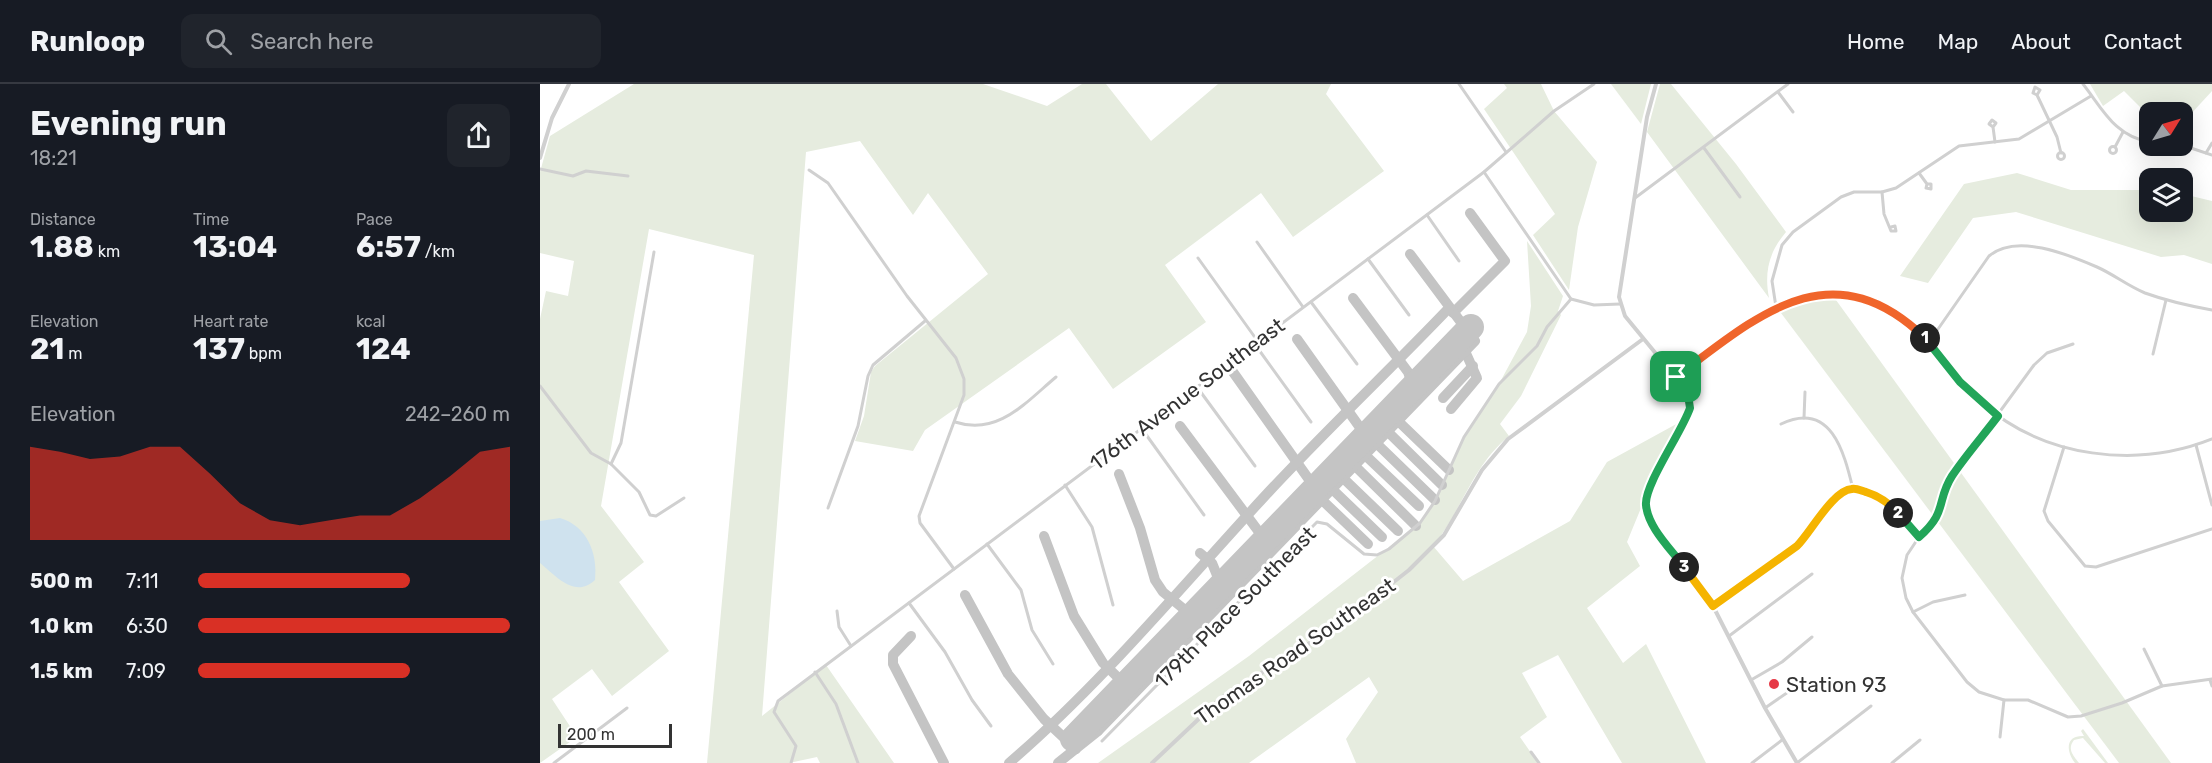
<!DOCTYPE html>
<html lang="en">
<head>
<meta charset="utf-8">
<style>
  body { margin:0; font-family:Rubik,sans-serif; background:#20242c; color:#f1f3f6; height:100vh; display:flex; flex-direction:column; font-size:22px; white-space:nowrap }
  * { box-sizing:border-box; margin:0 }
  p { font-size:20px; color:#9ea1a6 }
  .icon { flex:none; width:33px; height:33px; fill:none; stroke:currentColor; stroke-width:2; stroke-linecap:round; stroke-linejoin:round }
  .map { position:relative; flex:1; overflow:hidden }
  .side { display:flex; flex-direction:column; background:#171b24; width:540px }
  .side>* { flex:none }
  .needle { width:39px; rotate:53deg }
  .controls { position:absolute; left:1599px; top:18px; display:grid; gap:12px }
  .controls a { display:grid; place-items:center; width:54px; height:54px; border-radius:12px; background:#171b24; box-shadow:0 6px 24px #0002; font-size:30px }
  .scale { position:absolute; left:18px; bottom:15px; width:114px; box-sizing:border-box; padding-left:6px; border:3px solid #333; border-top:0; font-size:16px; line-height:21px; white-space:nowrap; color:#333; -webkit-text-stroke:4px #fff; paint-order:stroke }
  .pin { position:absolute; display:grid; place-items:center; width:51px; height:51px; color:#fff; margin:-26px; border-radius:12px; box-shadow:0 3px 9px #0006 }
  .km { position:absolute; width:30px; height:30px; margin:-15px; border-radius:50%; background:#222; color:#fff; font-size:16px; line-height:30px; text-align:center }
  .round { display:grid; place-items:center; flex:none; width:63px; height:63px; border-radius:12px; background:#20242c }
  .overview { display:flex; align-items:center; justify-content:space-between; height:102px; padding:0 30px }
  h1 { font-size:33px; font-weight:700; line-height:45px }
  .figures { display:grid; grid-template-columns:repeat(3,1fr); gap:9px; height:102px; padding:6px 30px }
  .figures div { display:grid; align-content:center }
  .figures b { font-size:30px; font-weight:700 }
  .figures small { font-size:16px; font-weight:400 }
  .figures p { font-size:16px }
  .chart { height:168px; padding:12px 30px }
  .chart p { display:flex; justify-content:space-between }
  .chart svg { width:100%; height:108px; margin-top:6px; fill:#d93025; opacity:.7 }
  ul { padding:0 30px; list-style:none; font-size:20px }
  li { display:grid; grid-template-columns:96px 72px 1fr; align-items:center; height:45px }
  li i { height:15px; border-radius:8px; background:#d93025 }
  header { display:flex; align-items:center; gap:36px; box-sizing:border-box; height:84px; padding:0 30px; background:#171b24; border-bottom:2px solid #363941 }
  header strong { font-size:28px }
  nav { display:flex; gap:33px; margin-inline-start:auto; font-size:21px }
  .search { width:420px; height:54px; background:#20242c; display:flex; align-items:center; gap:15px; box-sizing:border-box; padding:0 21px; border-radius:12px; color:#9ea1a6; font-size:22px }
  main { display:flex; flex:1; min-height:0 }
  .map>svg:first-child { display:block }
  .green { fill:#e6ecdf }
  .water { fill:#cfe2ee }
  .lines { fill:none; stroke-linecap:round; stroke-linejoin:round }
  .taxiway { stroke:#c4c4c4; stroke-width:10 }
  .runway { stroke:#c4c4c4; stroke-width:26 }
  .minor { stroke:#d0d0d0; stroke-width:3 }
  .tertiary { stroke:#d0d0d0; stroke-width:4 }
  .split-1-casing { stroke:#fff; stroke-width:12 }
  .split-2-casing { stroke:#fff; stroke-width:12 }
  .split-3-casing { stroke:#fff; stroke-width:12 }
  .split-4-casing { stroke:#fff; stroke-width:12 }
  .split-1 { stroke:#f0652b; stroke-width:8 }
  .split-2 { stroke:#22a559; stroke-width:8 }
  .split-3 { stroke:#f5b400; stroke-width:8 }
  .split-4 { stroke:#22a559; stroke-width:8 }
  .poi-dot { fill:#e63946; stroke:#fff; stroke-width:2 }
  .labels { text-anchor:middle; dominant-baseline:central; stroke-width:6; stroke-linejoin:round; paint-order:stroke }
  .street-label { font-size:21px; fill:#333; stroke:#fff }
  .poi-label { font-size:21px; fill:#333; stroke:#fff; text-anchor:start }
</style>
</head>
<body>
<header>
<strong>Runloop</strong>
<div class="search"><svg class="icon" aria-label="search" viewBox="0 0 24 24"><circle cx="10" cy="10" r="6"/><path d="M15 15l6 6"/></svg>Search here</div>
<nav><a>Home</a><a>Map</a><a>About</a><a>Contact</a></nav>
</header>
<main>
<section class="side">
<div class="overview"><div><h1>Evening run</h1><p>18:21</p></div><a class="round"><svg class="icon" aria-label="share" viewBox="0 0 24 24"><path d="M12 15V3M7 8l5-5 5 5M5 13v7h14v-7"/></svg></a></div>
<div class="figures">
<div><p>Distance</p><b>1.88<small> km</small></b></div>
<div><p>Time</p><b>13:04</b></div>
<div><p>Pace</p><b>6:57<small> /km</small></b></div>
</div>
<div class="figures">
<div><p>Elevation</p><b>21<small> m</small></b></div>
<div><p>Heart rate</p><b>137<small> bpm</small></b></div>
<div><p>kcal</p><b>124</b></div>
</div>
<div class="chart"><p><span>Elevation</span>242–260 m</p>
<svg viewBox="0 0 160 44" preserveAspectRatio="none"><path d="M0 44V6L10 8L20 11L30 10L40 6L50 6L60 17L70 29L80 36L90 38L100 36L110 34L120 34L130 27L140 18L150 8L160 6V44z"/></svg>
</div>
<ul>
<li><b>500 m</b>7:11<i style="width:68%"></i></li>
<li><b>1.0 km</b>6:30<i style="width:100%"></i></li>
<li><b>1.5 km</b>7:09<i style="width:68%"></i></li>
</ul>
</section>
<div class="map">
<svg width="1672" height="679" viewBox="0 0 1672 679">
  <rect width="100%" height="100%" fill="#fff"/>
  <g class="green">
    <path d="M 94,0 L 443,0 L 507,22 L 542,0 L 566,0 L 611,57 L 678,0 L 791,0 L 786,10 L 844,87 L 753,153 L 721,109 L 625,181 L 666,238 L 573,305 L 529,244 L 385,346 L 373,367 L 315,357 L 324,332 L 331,288 L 335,282 L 448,190 L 388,109 L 373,131 L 320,57 L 266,68 L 222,632 L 286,581 L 354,679 L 280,679 L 277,673 L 249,679 L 167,679 L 214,171 L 109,145 L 61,422 L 104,478 L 79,498 L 129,567 L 72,612 L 52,585 L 12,615 L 37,653 L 0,679 L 0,235 L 6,207 L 28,212 L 34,177 L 0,169 L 0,88 L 10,52 Z"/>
    <path d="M 964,0 L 1001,0 L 1014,27 L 1057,78 L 1038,143 L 1029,206 L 993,151 L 1015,130 L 944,25 L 967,4 Z"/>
    <path d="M 1071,0 L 1111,0 L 1101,40 Z"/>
    <path d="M 1120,0 L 1131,0 L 1196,80 L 1246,148 C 1229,168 1224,188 1229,214 L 1107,48 Z"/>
    <path d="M 1550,0 L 1672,0 L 1672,7 L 1649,32 L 1643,31 L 1642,28 L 1605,28 L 1584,7 L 1563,22 Z"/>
    <path d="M 1477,89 L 1531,106 L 1609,106 L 1610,128 L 1642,128 L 1643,110 L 1672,117 L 1672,180 L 1644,171 L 1621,173 L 1476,128 L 1433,134 L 1388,199 L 1360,192 L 1424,100 Z"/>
    <path d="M 987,157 L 1023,212 L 1018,227 L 1021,231 L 981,312 L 960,340 L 969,352 C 932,382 922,427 893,462 L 923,497 L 1030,437 L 1067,378 L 1140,338 L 1103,409 L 1101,424 L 1087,458 L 1100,482 L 1047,524 L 1083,579 L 1106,560 L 1166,679 L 1082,679 L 1018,571 L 982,589 L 1007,633 L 980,653 L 998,679 L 816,679 L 806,655 L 838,608 L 829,593 L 709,679 L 558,679 L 709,572 L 880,439 L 895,416 L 924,353 L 959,300 L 987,248 L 991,222 Z"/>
    <path d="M 1283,215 L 1296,216 L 1631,679 L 1579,679 L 1238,225 L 1264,217 Z"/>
    <path d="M 1543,645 L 1568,679 L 1565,679 L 1543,654 L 1534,656 C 1527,665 1533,671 1539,679 L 1535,679 C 1526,667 1525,651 1544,652 L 1541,647 Z"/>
  </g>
  <path class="water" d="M 20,434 C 47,442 58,469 55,496 C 35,515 16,492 0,479 L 0,437 Z"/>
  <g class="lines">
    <g class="taxiway">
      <path d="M 813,214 L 868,288 L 873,303"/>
      <path d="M 913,229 L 965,177 L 930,129"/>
      <path d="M 757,255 L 826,352"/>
      <path d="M 693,288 L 775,404"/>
      <path d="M 903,314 L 933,282"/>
      <path d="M 911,325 L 937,294 L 925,267"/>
      <path d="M 857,336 L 909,386"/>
      <path d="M 640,342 L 725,456"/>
      <path d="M 847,347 L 902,401"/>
      <path d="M 835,358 L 895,416"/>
      <path d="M 824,370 L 879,422"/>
      <path d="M 814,381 L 876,442"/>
      <path d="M 579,390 L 600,444 L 615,496 L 623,508 L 661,539"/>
      <path d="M 802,393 L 858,447"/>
      <path d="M 791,404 L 842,453"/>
      <path d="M 781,415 L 828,460"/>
      <path d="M 752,428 L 771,424"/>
      <path d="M 504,452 L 534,532 L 563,579 L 594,609"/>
      <path d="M 660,469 L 672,479 L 681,501"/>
      <path d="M 425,511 L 468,590 L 504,635 L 536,665"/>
      <path d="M 371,552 L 353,571 L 353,580 L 404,679"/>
      <path d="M 549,639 L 558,647 L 935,257 L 870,170"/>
      <path d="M 469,679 C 561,600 642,502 724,413 C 784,348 848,288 909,224"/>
      <path d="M 518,679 L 558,647"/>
    </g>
    <path class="runway" d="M 533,655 L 931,243"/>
    <g class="minor">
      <path d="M 919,0 L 966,68"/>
      <path d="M 1543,0 C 1562,24 1575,53 1610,58"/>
      <path d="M 1238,8 L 1253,28"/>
      <path d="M 1497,11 L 1500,6 L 1495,3 L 1493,9 L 1497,11 L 1517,53 L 1521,69"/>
      <path d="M 1453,43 L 1449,40 L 1452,36 L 1456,39 L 1453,43 L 1455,58"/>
      <path d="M 1642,61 L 1672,71"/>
      <circle cx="1573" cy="66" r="3.5"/>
      <path d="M 1575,63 L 1583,48"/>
      <path d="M 1164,64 L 1200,113"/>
      <circle cx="1521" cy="72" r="3.5"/>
      <path d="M 1666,69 L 1672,59"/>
      <path d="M 0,85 L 33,92 L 46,87 L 88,92"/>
      <path d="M 269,86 L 288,99 L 367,212 L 416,274 L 424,295 L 424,311 L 379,432 L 380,439 L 414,485"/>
      <path d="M 944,88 L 1031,215 L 1054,221 L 1080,220"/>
      <path d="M 1379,89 L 1387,100 L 1386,104 L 1391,105 L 1391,100 L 1387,100"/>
      <path d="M 1342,108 L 1344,130 L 1351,147 L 1356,147 L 1355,142 L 1351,143"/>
      <path d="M 1095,114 L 1248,0"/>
      <path d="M 887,131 L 919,177"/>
      <path d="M 717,158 L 763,223"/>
      <path d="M 658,174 L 714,252 L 719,266 L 771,338"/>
      <path d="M 828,175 L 869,231"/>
      <path d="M 771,218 L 817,280"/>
      <path d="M 1236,223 L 1232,197 L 1242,161 L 1253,148 L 1301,113 L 1314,108 L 1342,108 L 1356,104 L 1419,62 L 1479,55 L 1551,12"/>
      <path d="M 1389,258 L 1449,172 C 1476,149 1527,170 1557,183 C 1573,190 1588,202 1605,209 C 1627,217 1650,222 1672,226"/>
      <path d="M 1533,260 L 1507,269 L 1494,281 L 1412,393 L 1397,435 L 1379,453 L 1367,471 L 1362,494 L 1366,514 L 1373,528 L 1427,598 L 1439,608 L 1464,616 L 1488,616 L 1528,633 L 1541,632 L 1582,619 L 1622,602 L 1672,595"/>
      <path d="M 1613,270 L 1626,216"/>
      <path d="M 1136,293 C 1170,267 1207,231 1248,218 C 1300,202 1353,218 1388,258 C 1407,278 1421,301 1442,319 C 1504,374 1597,385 1672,355"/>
      <path d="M 0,302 L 51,369 L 71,380 L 99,408 L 110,431 L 116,432 L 144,414"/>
      <path d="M 657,303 L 715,382"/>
      <path d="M 1264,334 L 1265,308"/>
      <path d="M 415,338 C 458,352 485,319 516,293"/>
      <path d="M 1241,340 C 1291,316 1304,368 1313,405 L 1344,416 L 1379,453"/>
      <path d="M 602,345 L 664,431"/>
      <path d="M 1656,361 L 1672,421"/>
      <path d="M 1524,363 L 1504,427 L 1508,437 L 1545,482 L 1556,483 L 1672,445"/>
      <path d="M 71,380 L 81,359 L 114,168"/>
      <path d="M 525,401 L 552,443 L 573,521"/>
      <path d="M 288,424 L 318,342 L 328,292 L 333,281 L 385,237"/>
      <path d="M 447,460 L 481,506 L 492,546 L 513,580"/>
      <path d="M 369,519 L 405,568 L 432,616 L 451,642"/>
      <path d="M 1173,522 L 1257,462 C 1277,443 1286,416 1312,405"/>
      <path d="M 297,527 L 299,543 L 311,562"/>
      <path d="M 1373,528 L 1393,518 L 1425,511"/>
      <path d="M 1189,552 L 1272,490"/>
      <path d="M 1604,565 L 1622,602"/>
      <path d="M 275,588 L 296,620 L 318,679"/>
      <path d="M 1211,596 L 1242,578 L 1272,553"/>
      <path d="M 1670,596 L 1672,602"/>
      <path d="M 1225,624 L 1254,604 L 1265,602"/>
      <path d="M 1460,653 L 1464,616"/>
      <path d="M 562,657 L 777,438 L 787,440 L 824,470 L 837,471 L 849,465 L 880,439 L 895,417 L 924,353 L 959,300 L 997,262 L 1007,243 L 1031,215"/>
      <path d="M 991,668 L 999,679"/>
      <path d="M 14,679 L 87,624"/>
      <path d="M 251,679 L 256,662 L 234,628 L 238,617 L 944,88 L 1014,27 L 1054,0"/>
      <path d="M 1212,679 L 1242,656"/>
      <path d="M 1257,679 L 1331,622"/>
      <path d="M 1352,679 L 1380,656"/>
    </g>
    <g class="tertiary">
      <path d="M 1116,0 L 1107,33 L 1079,213 L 1085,232 L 1145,305 L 1150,320 L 1146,335 L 1106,412 L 1106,424 L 1114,443 L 1173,522 L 1225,624 L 1257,679"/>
      <path d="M 0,74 L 12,34 L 29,0"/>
      <path d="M 612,679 L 681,614 L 799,541 L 869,486 L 904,451 L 942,386 L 968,355 L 1103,255"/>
    </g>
  </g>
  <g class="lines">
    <g class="split-1-casing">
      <path id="split-1" d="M 1136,293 C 1217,232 1291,164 1385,254"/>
    </g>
    <g class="split-2-casing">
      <path id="split-2" d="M 1358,429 L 1379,453 C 1408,428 1396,417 1412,392 C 1426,371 1443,352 1458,332 L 1420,298 L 1385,254"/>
    </g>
    <g class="split-3-casing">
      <path id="split-3" d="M 1144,483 L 1173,522 L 1257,462 C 1271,448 1293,406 1312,405 C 1316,404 1322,407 1326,408 C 1339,412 1349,419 1358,429"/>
    </g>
    <g class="split-4-casing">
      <path id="split-4" d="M 1136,293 L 1148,311 L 1150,324 C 1142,348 1104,401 1106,421 C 1108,444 1132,466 1144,483"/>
    </g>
    <use href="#split-1" class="split-1"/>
    <use href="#split-2" class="split-2"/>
    <use href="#split-3" class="split-3"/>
    <use href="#split-4" class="split-4"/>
  </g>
  <circle class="poi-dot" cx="1234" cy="600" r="6"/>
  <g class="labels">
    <g class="street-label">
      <text transform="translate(647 310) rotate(-37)">176th Avenue Southeast</text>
      <text transform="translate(695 523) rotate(-45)">179th Place Southeast</text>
      <text transform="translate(755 567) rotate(-35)">Thomas Road Southeast</text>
    </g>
    <g class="poi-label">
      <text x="1246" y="600">Station 93</text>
    </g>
  </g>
</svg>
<div class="controls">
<a><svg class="needle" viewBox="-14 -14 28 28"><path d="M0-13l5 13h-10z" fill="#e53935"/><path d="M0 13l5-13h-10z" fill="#9ea1a6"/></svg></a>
<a><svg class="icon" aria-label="layers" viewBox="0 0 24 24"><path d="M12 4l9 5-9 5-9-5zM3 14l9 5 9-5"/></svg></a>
</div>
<div class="scale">200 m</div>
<div class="pin" style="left:1136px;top:293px;background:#1e9e55"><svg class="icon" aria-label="arrive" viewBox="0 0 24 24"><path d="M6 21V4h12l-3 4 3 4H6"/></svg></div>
<b class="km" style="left:1385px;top:254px">1</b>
<b class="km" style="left:1358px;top:429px">2</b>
<b class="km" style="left:1144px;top:483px">3</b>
</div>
</main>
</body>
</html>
